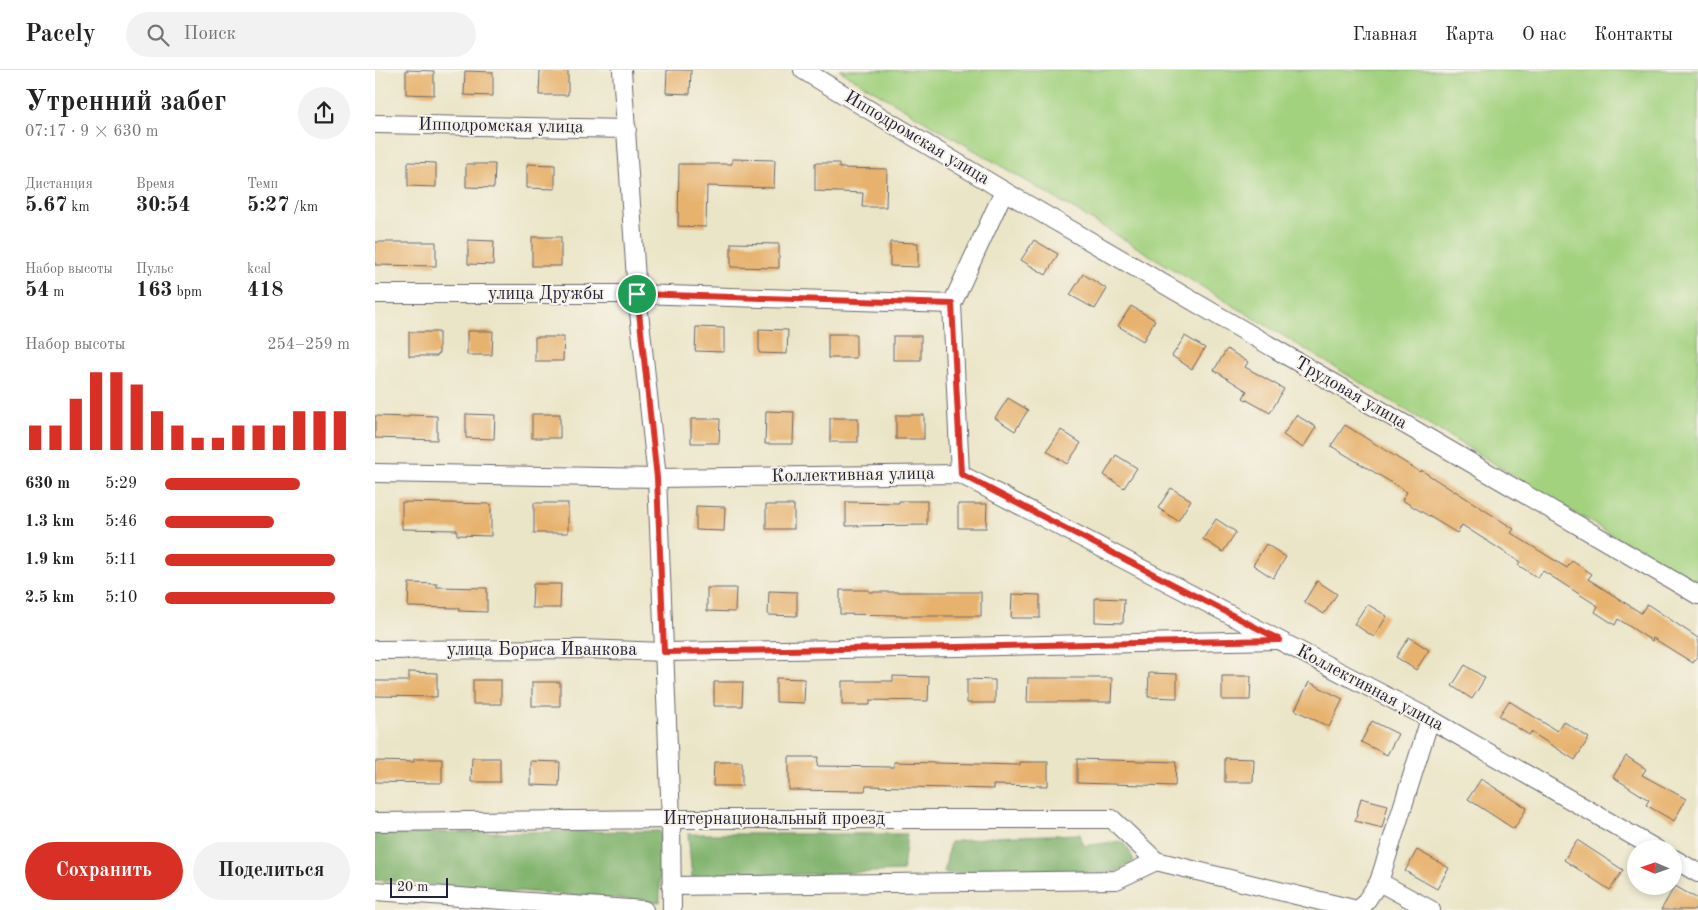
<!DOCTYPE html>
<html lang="ru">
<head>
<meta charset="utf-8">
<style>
  body { margin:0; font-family:"Old Standard TT",serif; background:#f2f2f2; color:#222; height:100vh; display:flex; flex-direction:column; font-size:19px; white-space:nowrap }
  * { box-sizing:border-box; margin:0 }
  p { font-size:16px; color:#767676 }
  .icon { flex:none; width:28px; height:28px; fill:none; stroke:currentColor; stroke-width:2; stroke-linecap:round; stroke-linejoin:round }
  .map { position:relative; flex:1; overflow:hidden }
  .details { display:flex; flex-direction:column; background:#fff; width:375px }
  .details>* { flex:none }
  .needle { width:32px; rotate:272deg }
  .controls { position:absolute; left:1252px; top:770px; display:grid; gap:10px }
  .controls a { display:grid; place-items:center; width:55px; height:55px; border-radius:50%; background:#fff; box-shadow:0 2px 8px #0003; font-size:25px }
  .scale { position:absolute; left:15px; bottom:12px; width:58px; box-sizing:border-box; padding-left:5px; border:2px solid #22223b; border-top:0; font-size:14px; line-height:18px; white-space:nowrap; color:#22223b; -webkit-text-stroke:4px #f7f3e8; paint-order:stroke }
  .pin { position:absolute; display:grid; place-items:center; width:42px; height:42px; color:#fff; margin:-21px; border:2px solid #fff; border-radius:50%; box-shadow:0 1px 5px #0007 }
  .round { display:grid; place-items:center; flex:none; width:52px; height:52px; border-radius:26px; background:#f2f2f2 }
  .summary { display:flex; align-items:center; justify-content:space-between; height:85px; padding:0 25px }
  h1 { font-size:28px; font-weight:800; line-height:38px }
  .stats { display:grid; grid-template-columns:repeat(3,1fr); gap:8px; height:85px; padding:5px 25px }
  .stats div { display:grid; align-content:center }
  .stats b { font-size:21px; font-weight:800 }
  .stats small { font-size:14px; font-weight:400 }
  .stats p { font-size:14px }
  .chart { height:140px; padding:10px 25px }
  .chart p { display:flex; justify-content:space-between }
  .chart svg { width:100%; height:90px; margin-top:5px; stroke:#d93025; stroke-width:6 }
  .primary-button { display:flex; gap:10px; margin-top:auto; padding:10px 25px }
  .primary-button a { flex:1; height:58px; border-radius:30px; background:#d93025; color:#fff; font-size:20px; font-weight:800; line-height:58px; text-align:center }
  .primary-button a+a { background:#f2f2f2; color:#222 }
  ul { padding:0 25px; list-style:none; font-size:16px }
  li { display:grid; grid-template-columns:80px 60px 1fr; align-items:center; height:38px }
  li i { height:12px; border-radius:6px; background:#d93025 }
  header { display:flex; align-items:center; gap:30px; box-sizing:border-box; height:70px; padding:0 25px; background:#fff; border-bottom:1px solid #e0e0e0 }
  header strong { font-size:24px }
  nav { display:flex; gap:28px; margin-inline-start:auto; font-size:18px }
  .search { width:350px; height:45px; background:#f2f2f2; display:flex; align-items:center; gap:12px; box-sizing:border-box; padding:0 18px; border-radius:28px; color:#767676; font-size:19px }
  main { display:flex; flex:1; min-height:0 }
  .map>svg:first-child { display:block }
  .green { fill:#a3d27f; stroke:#627a5d }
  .forest { fill:#82b46e; stroke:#526b54 }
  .building { fill:#e7b26e }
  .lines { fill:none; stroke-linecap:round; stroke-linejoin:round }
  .minor-casing { stroke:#68666c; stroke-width:20 }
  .minor { stroke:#fff; stroke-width:18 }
  .route-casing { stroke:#fff; stroke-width:10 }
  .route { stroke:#d93025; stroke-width:6 }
  .labels { text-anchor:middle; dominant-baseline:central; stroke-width:4; stroke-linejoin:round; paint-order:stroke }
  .street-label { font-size:18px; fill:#22223b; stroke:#f7f3e8 }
</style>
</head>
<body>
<header>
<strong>Pacely</strong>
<div class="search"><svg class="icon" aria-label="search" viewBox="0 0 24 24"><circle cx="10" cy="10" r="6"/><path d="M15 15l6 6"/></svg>Поиск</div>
<nav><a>Главная</a><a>Карта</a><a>О нас</a><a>Контакты</a></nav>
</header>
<main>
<section class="details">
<div class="summary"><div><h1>Утренний забег</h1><p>07:17 · 9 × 630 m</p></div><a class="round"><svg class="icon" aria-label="share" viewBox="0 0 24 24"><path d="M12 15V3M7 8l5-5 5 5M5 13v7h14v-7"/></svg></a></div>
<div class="stats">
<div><p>Дистанция</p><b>5.67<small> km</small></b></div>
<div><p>Время</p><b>30:54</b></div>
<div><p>Темп</p><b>5:27<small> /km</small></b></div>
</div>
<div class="stats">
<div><p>Набор высоты</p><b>54<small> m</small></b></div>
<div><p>Пульс</p><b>163<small> bpm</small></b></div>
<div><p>kcal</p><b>418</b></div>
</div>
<div class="chart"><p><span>Набор высоты</span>254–259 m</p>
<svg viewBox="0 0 160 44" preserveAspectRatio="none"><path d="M5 44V32M15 44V32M25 44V19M35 44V6M45 44V6M55 44V12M65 44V25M75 44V32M85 44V38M95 44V38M105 44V32M115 44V32M125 44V32M135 44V25M145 44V25M155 44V25"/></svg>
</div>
<ul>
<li><b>630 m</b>5:29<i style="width:73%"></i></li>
<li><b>1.3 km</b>5:46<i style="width:59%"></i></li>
<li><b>1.9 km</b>5:11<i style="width:92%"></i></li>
<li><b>2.5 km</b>5:10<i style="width:92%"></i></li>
</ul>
<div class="primary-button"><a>Сохранить</a><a>Поделиться</a></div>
</section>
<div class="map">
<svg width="1323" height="840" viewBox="0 0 1323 840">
  <rect width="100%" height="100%" fill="#f7f3e8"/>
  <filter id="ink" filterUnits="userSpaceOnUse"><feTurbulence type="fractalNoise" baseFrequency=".02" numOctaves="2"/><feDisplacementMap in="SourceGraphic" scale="10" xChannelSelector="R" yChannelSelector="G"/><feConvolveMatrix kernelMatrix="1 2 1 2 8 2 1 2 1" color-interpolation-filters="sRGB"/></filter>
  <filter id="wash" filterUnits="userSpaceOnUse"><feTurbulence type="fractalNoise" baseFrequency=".0096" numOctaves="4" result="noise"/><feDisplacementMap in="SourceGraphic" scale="20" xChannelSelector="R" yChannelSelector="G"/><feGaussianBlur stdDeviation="1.12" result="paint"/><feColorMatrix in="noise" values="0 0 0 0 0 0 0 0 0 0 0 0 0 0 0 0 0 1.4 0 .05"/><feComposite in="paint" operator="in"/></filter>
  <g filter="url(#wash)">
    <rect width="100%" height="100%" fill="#ebe5c8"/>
    <path class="green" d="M 464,0 L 1323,0 L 1323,517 L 707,144 Z"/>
    <g class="forest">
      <path d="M 285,761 L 285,832 L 0,810 L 0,763 Z"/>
      <path d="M 313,764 L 532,764 L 528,801 L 317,808 Z"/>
      <path d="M 705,764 L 709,776 L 746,771 L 753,778 L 759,791 L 741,802 L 569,803 L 575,772 L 616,767 Z"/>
    </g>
    <g id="blocks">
      <g class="building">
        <path d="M 31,0 L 59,1 L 59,25 L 31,24 Z"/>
        <path d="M 292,0 L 316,0 L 315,24 L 291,23 Z"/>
        <path d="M 90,1 L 118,2 L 118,26 L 89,25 Z"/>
        <path d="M 165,1 L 193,1 L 193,25 L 164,25 Z"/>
        <path d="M 357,89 L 400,90 L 399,118 L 332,116 L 331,157 L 303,156 L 304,94 L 357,94 Z"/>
        <path d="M 33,92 L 61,93 L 61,117 L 33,116 Z"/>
        <path d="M 440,93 L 464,93 L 464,98 L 512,99 L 511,137 L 487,137 L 488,123 L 440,121 Z"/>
        <path d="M 91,94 L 120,94 L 119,118 L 91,117 Z"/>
        <path d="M 152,94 L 180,95 L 180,119 L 152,118 Z"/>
        <rect x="157" y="167" width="29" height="29"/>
        <path d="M 93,170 L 119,171 L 118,195 L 93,194 Z"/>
        <path d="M 659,170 L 683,184 L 671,205 L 646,190 Z"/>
        <path d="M 0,172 L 61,172 L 61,196 L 0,195 Z"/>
        <path d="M 515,172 L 543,173 L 543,197 L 515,196 Z"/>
        <path d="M 356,173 L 404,174 L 404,198 L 356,197 Z"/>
        <path d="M 708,204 L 732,219 L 720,239 L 695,225 Z"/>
        <path d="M 756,236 L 780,250 L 768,271 L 743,256 Z"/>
        <path d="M 321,257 L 349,258 L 349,282 L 320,281 Z"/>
        <path d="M 384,259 L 413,260 L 412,284 L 384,283 Z"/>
        <path d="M 92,261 L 118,261 L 117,285 L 92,285 Z"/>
        <path d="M 34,262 L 64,262 L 64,284 L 62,284 L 62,286 L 34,286 Z"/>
        <rect x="453" y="264" width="28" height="24"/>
        <rect x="518" y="266" width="28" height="24"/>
        <path d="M 810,266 L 830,278 L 817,299 L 797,286 Z"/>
        <path d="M 160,267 L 189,267 L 188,291 L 160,291 Z"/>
        <path d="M 852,279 L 873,292 L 870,297 L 909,319 L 895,343 L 868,328 L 872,321 L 839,300 Z"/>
        <path d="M 633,328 L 653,340 L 640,361 L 620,348 Z"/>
        <path d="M 391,341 L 419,342 L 418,374 L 390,374 Z"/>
        <path d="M 91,344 L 120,345 L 119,369 L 91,368 Z"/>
        <rect x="157" y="344" width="28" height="24"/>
        <path d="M 34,345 L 62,346 L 62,370 L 0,368 L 0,346 L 34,347 Z"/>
        <rect x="521" y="345" width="28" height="24"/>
        <path d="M 921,345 L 941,357 L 928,378 L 908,365 Z"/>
        <rect x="455" y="348" width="28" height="24"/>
        <path d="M 316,349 L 345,349 L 344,373 L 316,373 Z"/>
        <path d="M 970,355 L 1045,402 L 1046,400 L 1080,422 L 1080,421 L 1139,459 L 1136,463 L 1192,498 L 1197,491 L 1217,504 L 1213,509 L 1266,543 L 1272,534 L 1323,568 L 1323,585 L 1318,593 L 1278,568 L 1277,571 L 1243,549 L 1240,555 L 1220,542 L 1223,536 L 1168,501 L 1163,508 L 1143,495 L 1145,492 L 1087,455 L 1082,463 L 1027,430 L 1032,422 L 956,376 Z"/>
        <path d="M 686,360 L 706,373 L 692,394 L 672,381 Z"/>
        <path d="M 741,385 L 762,398 L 749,418 L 729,405 Z"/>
        <path d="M 796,418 L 816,430 L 803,451 L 783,438 Z"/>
        <path d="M 524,431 L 552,431 L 552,455 L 471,456 L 471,432 L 524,433 Z"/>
        <path d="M 27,432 L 116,434 L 116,466 L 82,465 L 82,460 L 27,459 Z"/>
        <rect x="159" y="433" width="34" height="30"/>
        <path d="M 583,434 L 612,434 L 611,458 L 583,458 Z"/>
        <rect x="391" y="435" width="28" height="24"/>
        <path d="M 321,436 L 350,437 L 349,461 L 321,460 Z"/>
        <path d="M 841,449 L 861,462 L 848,482 L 828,469 Z"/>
        <path d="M 891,474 L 911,487 L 898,508 L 878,495 Z"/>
        <path d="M 942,511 L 962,524 L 949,544 L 929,532 Z"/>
        <path d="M 34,513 L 62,514 L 62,517 L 112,518 L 112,542 L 84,541 L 84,538 L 33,537 Z"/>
        <path d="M 158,514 L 186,514 L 185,538 L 157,538 Z"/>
        <path d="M 332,518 L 361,518 L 360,542 L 332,541 Z"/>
        <path d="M 465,520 L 494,520 L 494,522 L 606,522 L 606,546 L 521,546 L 521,545 L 465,544 Z"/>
        <path d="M 394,521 L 422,522 L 422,546 L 393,545 Z"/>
        <path d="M 637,524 L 665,525 L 665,548 L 636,548 Z"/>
        <path d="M 720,528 L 749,529 L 748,553 L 720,552 Z"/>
        <path d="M 992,534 L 1012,546 L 999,567 L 979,554 Z"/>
        <path d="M 1034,567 L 1054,580 L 1041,600 L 1021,587 Z"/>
        <path d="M 1090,595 L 1110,608 L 1097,629 L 1077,616 Z"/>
        <path d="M 34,602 L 62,603 L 62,627 L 0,626 L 0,611 L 34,611 Z"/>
        <path d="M 774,603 L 802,604 L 802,628 L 773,627 Z"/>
        <path d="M 518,606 L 554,607 L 553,631 L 495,630 L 495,635 L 467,635 L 467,611 L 518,611 Z"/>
        <path d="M 847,606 L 876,606 L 875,630 L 847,630 Z"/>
        <path d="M 401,608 L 430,609 L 429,633 L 401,632 Z"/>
        <path d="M 653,608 L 737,608 L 736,632 L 652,632 Z"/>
        <path d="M 592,609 L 620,610 L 620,633 L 592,633 Z"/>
        <rect x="98" y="610" width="28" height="24"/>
        <rect x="157" y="612" width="28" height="24"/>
        <path d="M 339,612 L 368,612 L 367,636 L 339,636 Z"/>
        <path d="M 934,612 L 968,629 L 954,657 L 920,640 Z"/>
        <path d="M 1134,631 L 1182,661 L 1188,651 L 1214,668 L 1200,690 L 1156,662 L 1154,665 L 1124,646 Z"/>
        <path d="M 997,651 L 1023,664 L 1012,685 L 986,672 Z"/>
        <path d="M 1251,686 L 1271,699 L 1267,705 L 1311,729 L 1299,751 L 1271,735 L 1274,730 L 1238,707 Z"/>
        <path d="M 414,687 L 443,687 L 442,696 L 519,697 L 519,692 L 645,695 L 645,692 L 673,692 L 673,716 L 618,715 L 618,719 L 491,716 L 490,721 L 414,720 Z"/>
        <path d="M 97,688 L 125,688 L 125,712 L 96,712 Z"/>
        <path d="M 850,688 L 879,689 L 878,712 L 850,712 Z"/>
        <path d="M 39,689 L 67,689 L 67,713 L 0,712 L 0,691 L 39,692 Z"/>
        <path d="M 702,689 L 801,692 L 800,716 L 702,713 Z"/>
        <path d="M 156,691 L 185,692 L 184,716 L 156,715 Z"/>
        <path d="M 339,692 L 367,692 L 367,716 L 338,716 Z"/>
        <path d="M 1106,709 L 1152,738 L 1139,759 L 1093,729 Z"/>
        <path d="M 986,728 L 1013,735 L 1007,758 L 980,751 Z"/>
        <path d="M 1202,770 L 1248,800 L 1235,820 L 1189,790 Z"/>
        <path d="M 1042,780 L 1074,798 L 1062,819 L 1030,801 Z"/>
        <path d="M 1300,816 L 1323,829 L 1323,833 L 1319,840 L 1286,840 Z"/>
      </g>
    </g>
  </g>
  <g filter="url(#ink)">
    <use href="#blocks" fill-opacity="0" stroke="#68666c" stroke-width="1"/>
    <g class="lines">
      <g class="minor-casing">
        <g id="minor">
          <path d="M 247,0 L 262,224 L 282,408 L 296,749 L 297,840"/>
          <path d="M 428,0 L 629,121 L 1323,525"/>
          <path d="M 0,54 L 252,59"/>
          <path d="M 0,224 L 262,224 L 577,234 L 629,121"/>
          <path d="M 577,234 L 585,404"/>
          <path d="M 0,403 L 282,408 L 585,404 L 1055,649 L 1281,779"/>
          <path d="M 0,580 L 208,579 L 289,582 L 582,577 L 902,570"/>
          <path d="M 0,752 L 296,749 L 737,749 L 781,791"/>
          <path d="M 1299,789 L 1323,803"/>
          <path d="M 1004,812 L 1055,649"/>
          <path d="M 296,816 L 741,810 L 781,791 L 982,840"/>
          <path d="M 0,821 L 269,840"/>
          <path d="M 985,840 L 1004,812 L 1056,840"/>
        </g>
      </g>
      <use href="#minor" class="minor"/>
    </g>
  </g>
  <g class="lines" filter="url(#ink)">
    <g class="route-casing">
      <path id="route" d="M 262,224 L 577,234 L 586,404 L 905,570 L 582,577 L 289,582 L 282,408 Z"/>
    </g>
    <use href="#route" class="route"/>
  </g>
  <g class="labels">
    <g class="street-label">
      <text transform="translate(126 56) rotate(1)">Ипподромская улица</text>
      <text transform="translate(542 68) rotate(31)">Ипподромская улица</text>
      <text x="171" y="224">улица Дружбы</text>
      <text transform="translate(976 323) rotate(30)">Трудовая улица</text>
      <text transform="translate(478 405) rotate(-1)">Коллективная улица</text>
      <text x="167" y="580">улица Бориса Иванкова</text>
      <text transform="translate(995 618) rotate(28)">Коллективная улица</text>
      <text x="399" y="749">Интернациональный проезд</text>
    </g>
  </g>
</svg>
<div class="controls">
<a><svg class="needle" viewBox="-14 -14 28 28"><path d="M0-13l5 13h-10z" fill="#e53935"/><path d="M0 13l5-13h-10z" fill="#767676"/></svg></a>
</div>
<div class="scale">20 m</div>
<div class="pin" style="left:262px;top:224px;background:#1e9e55"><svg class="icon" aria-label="arrive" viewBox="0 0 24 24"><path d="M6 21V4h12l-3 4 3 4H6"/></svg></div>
</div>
</main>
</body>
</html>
